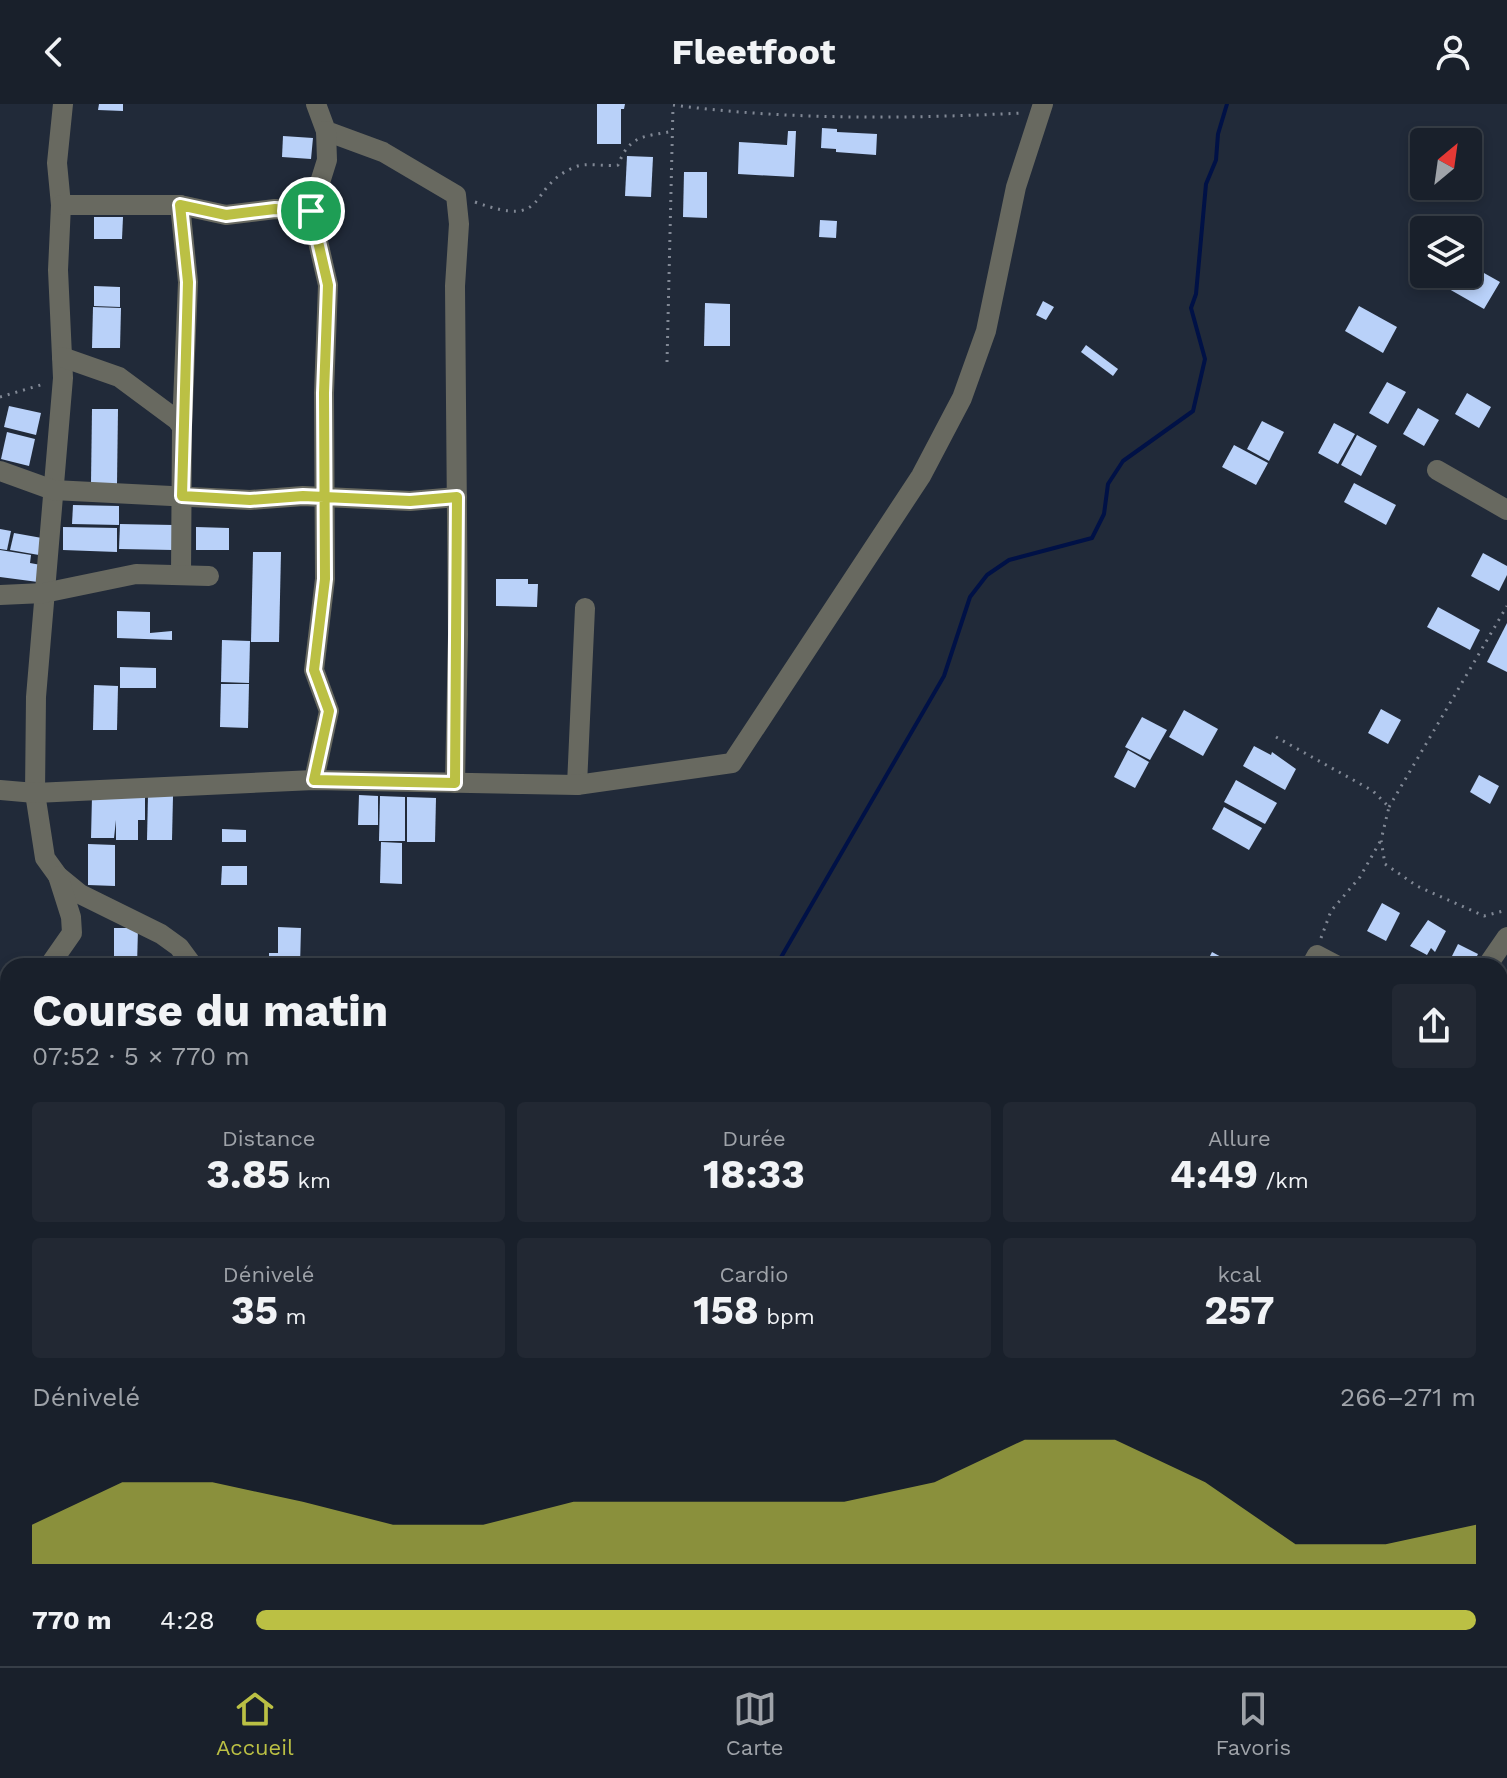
<!DOCTYPE html>
<html lang="fr">
<head>
<meta charset="utf-8">
<style>
  body { margin:0; font-family:"Work Sans",sans-serif; background:#222833; color:#f1f3f6; height:100vh; display:flex; flex-direction:column; font-size:30px; white-space:nowrap }
  * { box-sizing:border-box; margin:0 }
  p { font-size:26px; color:#9fa3a9 }
  .icon { flex:none; width:44px; height:44px; fill:none; stroke:currentColor; stroke-width:2; stroke-linecap:round; stroke-linejoin:round }
  .map { position:relative; flex:1; overflow:hidden }
  .drawer { position:absolute; left:0px; top:854px; width:1508px; height:708px; display:flex; flex-direction:column; background:#19202b; border-radius:24px 24px 0 0; box-shadow:0 4px 12px #0003,0 0 0 2px #373e47 }
  .drawer>* { flex:none }
  .needle { width:52px; rotate:29deg }
  .controls { position:absolute; left:1410px; top:24px; display:grid; gap:16px }
  .controls a { display:grid; place-items:center; width:72px; height:72px; border-radius:8px; background:#19202b; box-shadow:0 4px 12px #0003,0 0 0 2px #373e47; font-size:40px }
  .pin { position:absolute; display:grid; place-items:center; width:68px; height:68px; color:#fff; margin:-34px; border:4px solid #fff; border-radius:50%; box-shadow:0 2px 8px #0007 }
  .round { display:grid; place-items:center; flex:none; width:84px; height:84px; border-radius:8px; background:#222833 }
  .overview { display:flex; align-items:center; justify-content:space-between; height:136px; padding:0 32px }
  h1 { font-size:44px; font-weight:700; line-height:60px }
  .stats { display:grid; grid-template-columns:repeat(3,1fr); gap:12px; height:136px; padding:8px 32px }
  .stats div { display:grid; align-content:center; border-radius:8px; background:#222833; text-align:center }
  .stats b { font-size:40px; font-weight:700 }
  .stats small { font-size:22px; font-weight:400 }
  .stats p { font-size:22px }
  .chart { height:224px; padding:16px 32px }
  .chart p { display:flex; justify-content:space-between }
  .chart svg { width:100%; height:144px; margin-top:8px; fill:#bbc044; opacity:.7 }
  ul { padding:0 32px; list-style:none; font-size:26px }
  li { display:grid; grid-template-columns:128px 96px 1fr; align-items:center; height:60px }
  li i { height:20px; border-radius:10px; background:#bbc044 }
  header { display:flex; justify-content:space-between; align-items:center; height:104px; padding:0 32px; background:#19202b; font-size:36px; font-weight:700 }
  .dock { display:flex; justify-content:space-around; align-items:center; height:112px; border-top:2px solid #373e47; background:#19202b; font-size:22px; color:#9fa3a9 }
  .dock a { display:grid; justify-items:center; gap:4px }
  .dock .active { color:#bbc044 }
  .map>svg:first-child { display:block }
  .lines { fill:none; stroke-linecap:round; stroke-linejoin:round }
  .stream { stroke:#001146; stroke-width:4 }
  .building { fill:#b9d1f9 }
  .path { stroke:#818895; stroke-width:3; stroke-dasharray:2 6; stroke-linecap:butt }
  .minor { stroke:#686960; stroke-width:20 }
  .route-casing { stroke:#fff; stroke-width:16 }
  .route { stroke:#bbc044; stroke-width:10 }
</style>
</head>
<body>
<header><svg class="icon" aria-label="back" viewBox="0 0 24 24"><path d="M15 5l-7 7 7 7"/></svg>Fleetfoot<svg class="icon" aria-label="person" viewBox="0 0 24 24"><circle cx="12" cy="8" r="4"/><path d="M4 21q1-7 8-7t8 7"/></svg></header>
<div class="map">
<svg width="1507" height="1562" viewBox="0 0 1507 1562">
  <rect width="100%" height="100%" fill="#212a39"/>
  <g class="lines">
    <g class="stream">
      <path d="M 776,862 L 944,572 L 970,493 L 987,471 L 1009,456 L 1092,434 L 1104,410 L 1108,380 L 1123,357 L 1193,307 L 1205,255 L 1191,204 L 1196,190 L 1206,80 L 1216,56 L 1218,30 L 1227,0"/>
      <path d="M 435,1562 L 439,1554"/>
    </g>
  </g>
  <g class="building">
    <path d="M 99,0 L 123,0 L 123,7 L 98,6 Z"/>
    <path d="M 597,0 L 625,0 L 624,5 L 621,5 L 621,40 L 597,40 Z"/>
    <path d="M 822,24 L 837,25 L 837,28 L 877,30 L 876,51 L 836,48 L 836,45 L 821,44 Z"/>
    <path d="M 788,27 L 796,27 L 794,73 L 738,70 L 739,38 L 787,41 Z"/>
    <path d="M 283,32 L 313,34 L 311,55 L 282,53 Z"/>
    <path d="M 627,52 L 653,53 L 651,93 L 625,92 Z"/>
    <path d="M 684,68 L 707,68 L 707,114 L 683,113 Z"/>
    <path d="M 94,113 L 123,113 L 122,135 L 94,135 Z"/>
    <path d="M 820,116 L 837,117 L 836,134 L 819,133 Z"/>
    <path d="M 1468,160 L 1500,178 L 1484,205 L 1428,173 L 1429,170 L 1468,170 Z"/>
    <path d="M 94,182 L 120,183 L 120,203 L 94,202 Z"/>
    <path d="M 1043,197 L 1054,203 L 1046,216 L 1036,211 Z"/>
    <path d="M 705,199 L 730,200 L 730,242 L 704,242 Z"/>
    <path d="M 1359,202 L 1397,223 L 1383,249 L 1345,227 Z"/>
    <path d="M 93,203 L 121,204 L 120,244 L 92,244 Z"/>
    <path d="M 1086,241 L 1118,265 L 1113,272 L 1081,248 Z"/>
    <path d="M 1387,278 L 1406,288 L 1388,320 L 1369,309 Z"/>
    <path d="M 1467,289 L 1491,303 L 1479,324 L 1455,310 Z"/>
    <path d="M 9,302 L 41,309 L 36,331 L 4,323 Z"/>
    <path d="M 1418,304 L 1439,316 L 1424,342 L 1403,330 Z"/>
    <path d="M 92,305 L 118,305 L 117,380 L 91,379 Z"/>
    <path d="M 1262,317 L 1284,328 L 1269,357 L 1247,345 Z"/>
    <path d="M 1334,319 L 1355,330 L 1338,360 L 1318,349 Z"/>
    <path d="M 7,328 L 35,335 L 29,362 L 1,355 Z"/>
    <path d="M 1357,331 L 1377,342 L 1361,372 L 1341,361 Z"/>
    <path d="M 1234,341 L 1268,359 L 1256,381 L 1222,363 Z"/>
    <path d="M 1354,379 L 1396,401 L 1386,421 L 1344,398 Z"/>
    <path d="M 73,401 L 119,402 L 119,421 L 72,420 Z"/>
    <path d="M 120,420 L 174,421 L 173,446 L 119,445 Z"/>
    <path d="M 63,423 L 117,424 L 117,448 L 63,446 Z"/>
    <path d="M 196,423 L 229,424 L 229,446 L 196,446 Z"/>
    <path d="M 0,425 L 11,427 L 7,446 L 0,445 Z"/>
    <path d="M 14,429 L 42,434 L 39,451 L 10,446 Z"/>
    <path d="M 0,446 L 31,451 L 30,459 L 41,461 L 38,478 L 0,473 Z"/>
    <path d="M 253,448 L 281,448 L 279,538 L 251,538 Z"/>
    <path d="M 1483,449 L 1507,462 L 1507,471 L 1499,487 L 1471,472 Z"/>
    <path d="M 496,475 L 528,475 L 528,480 L 538,480 L 537,503 L 496,502 Z"/>
    <path d="M 1438,503 L 1480,526 L 1470,546 L 1427,523 Z"/>
    <path d="M 117,507 L 150,508 L 150,529 L 172,527 L 172,536 L 117,534 Z"/>
    <path d="M 1507,519 L 1507,568 L 1487,558 Z"/>
    <path d="M 222,536 L 250,537 L 249,579 L 221,578 Z"/>
    <path d="M 120,563 L 156,564 L 156,584 L 120,584 Z"/>
    <path d="M 221,580 L 249,580 L 248,624 L 220,623 Z"/>
    <path d="M 94,581 L 118,582 L 117,626 L 93,626 Z"/>
    <path d="M 1381,605 L 1401,616 L 1388,640 L 1368,629 Z"/>
    <path d="M 1184,606 L 1218,625 L 1203,652 L 1169,633 Z"/>
    <path d="M 1142,613 L 1167,626 L 1150,656 L 1125,643 Z"/>
    <path d="M 1254,642 L 1271,651 L 1272,648 L 1296,665 L 1285,686 L 1243,662 Z"/>
    <path d="M 1128,646 L 1149,658 L 1135,684 L 1114,673 Z"/>
    <path d="M 1479,671 L 1499,682 L 1490,700 L 1470,688 Z"/>
    <path d="M 1236,676 L 1277,699 L 1265,720 L 1224,698 Z"/>
    <path d="M 145,691 L 145,716 L 138,716 L 138,736 L 116,736 L 116,716 L 114,734 L 91,734 L 92,692 Z"/>
    <path d="M 148,691 L 173,692 L 172,736 L 147,736 Z"/>
    <path d="M 359,691 L 378,692 L 378,721 L 358,721 Z"/>
    <path d="M 380,692 L 405,693 L 405,737 L 379,737 Z"/>
    <path d="M 407,693 L 436,694 L 435,738 L 407,738 Z"/>
    <path d="M 1224,703 L 1262,724 L 1249,746 L 1212,725 Z"/>
    <path d="M 222,725 L 246,726 L 246,738 L 222,738 Z"/>
    <path d="M 381,738 L 402,739 L 402,780 L 380,779 Z"/>
    <path d="M 88,740 L 115,741 L 115,782 L 88,781 Z"/>
    <path d="M 222,762 L 247,762 L 247,781 L 221,781 Z"/>
    <path d="M 1382,799 L 1400,809 L 1386,837 L 1367,827 Z"/>
    <path d="M 1428,816 L 1446,827 L 1435,848 L 1431,844 L 1427,851 L 1410,842 Z"/>
    <path d="M 278,823 L 301,824 L 300,862 L 269,862 L 269,849 L 278,849 Z"/>
    <path d="M 114,824 L 138,824 L 137,862 L 114,862 Z"/>
    <path d="M 1458,840 L 1478,850 L 1472,862 L 1447,862 Z"/>
    <path d="M 1212,848 L 1238,862 L 1205,862 Z"/>
    <rect x="0" y="1172" width="8" height="21"/>
  </g>
  <g class="lines">
    <g class="path">
      <path d="M 673,1 C 787,16 906,15 1021,9"/>
      <path d="M 475,98 C 552,126 525,83 575,63 C 586,58 606,63 618,61 C 630,30 644,33 674,27"/>
      <path d="M 667,258 L 673,2"/>
      <path d="M 0,293 L 44,280"/>
      <path d="M 1276,633 L 1373,687 L 1389,703 L 1381,736 L 1385,760 L 1417,782 L 1484,812 L 1507,806"/>
      <path d="M 1389,703 L 1507,502"/>
      <path d="M 1321,834 L 1331,807 L 1360,773 L 1381,736"/>
      <path d="M 664,1562 L 666,1554"/>
    </g>
    <g class="minor">
      <path d="M 63,0 L 57,59 L 61,101 L 58,166 L 63,274 L 36,593 L 35,689 L 45,754 L 58,772 L 80,790 L 161,830 L 179,843 L 193,862"/>
      <path d="M 316,0 L 326,27 L 383,48 L 456,91 L 459,120 L 455,182 L 458,530 L 455,679"/>
      <path d="M 61,101 L 180,101 L 226,111 L 275,105 L 311,107"/>
      <path d="M 180,101 L 188,178 L 182,323"/>
      <path d="M 62,253 L 119,273 L 177,316 L 182,323 L 181,471"/>
      <path d="M 1437,366 L 1507,406"/>
      <path d="M 0,367 L 53,386 L 250,396 L 303,392 L 410,397 L 457,393"/>
      <path d="M 0,491 L 44,489 L 136,470 L 209,472"/>
      <path d="M 314,676 L 329,607 L 314,566 L 325,475 L 324,289 L 328,181 L 311,107 L 327,56 L 326,27"/>
      <path d="M 577,681 L 585,504"/>
      <path d="M 0,686 L 35,689 L 314,676 L 577,681 L 732,659 L 921,372 L 962,294 L 986,227 L 1016,83 L 1043,0"/>
      <path d="M 49,862 L 72,829 L 71,813 L 58,772"/>
      <path d="M 1311,862 L 1317,851 L 1338,862"/>
      <path d="M 1487,862 L 1507,833"/>
      <path d="M 0,1046 L 8,1034"/>
      <path d="M 1500,1256 L 1507,1262"/>
    </g>
  </g>
  <g class="lines">
    <g class="route-casing">
      <path id="route" d="M 311,107 L 328,181 L 324,289 L 325,475 L 314,566 L 329,607 L 314,676 L 455,679 L 457,393 L 410,397 L 303,392 L 250,396 L 182,392 L 188,178 L 180,101 L 226,111 L 275,105 L 311,107"/>
    </g>
    <use href="#route" class="route"/>
  </g>
</svg>
<div class="controls">
<a><svg class="needle" viewBox="-14 -14 28 28"><path d="M0-13l5 13h-10z" fill="#e53935"/><path d="M0 13l5-13h-10z" fill="#9fa3a9"/></svg></a>
<a><svg class="icon" aria-label="layers" viewBox="0 0 24 24"><path d="M12 4l9 5-9 5-9-5zM3 14l9 5 9-5"/></svg></a>
</div>
<div class="pin" style="left:311px;top:107px;background:#1e9e55"><svg class="icon" aria-label="arrive" viewBox="0 0 24 24"><path d="M6 21V4h12l-3 4 3 4H6"/></svg></div>
<section class="drawer">
<div class="overview"><div><h1>Course du matin</h1><p>07:52 · 5 × 770 m</p></div><a class="round"><svg class="icon" aria-label="share" viewBox="0 0 24 24"><path d="M12 15V3M7 8l5-5 5 5M5 13v7h14v-7"/></svg></a></div>
<div class="stats">
<div><p>Distance</p><b>3.85<small> km</small></b></div>
<div><p>Durée</p><b>18:33</b></div>
<div><p>Allure</p><b>4:49<small> /km</small></b></div>
</div>
<div class="stats">
<div><p>Dénivelé</p><b>35<small> m</small></b></div>
<div><p>Cardio</p><b>158<small> bpm</small></b></div>
<div><p>kcal</p><b>257</b></div>
</div>
<div class="chart"><p><span>Dénivelé</span>266–271 m</p>
<svg viewBox="0 0 160 44" preserveAspectRatio="none"><path d="M0 44V32L10 19L20 19L30 25L40 32L50 32L60 25L70 25L80 25L90 25L100 19L110 6L120 6L130 19L140 38L150 38L160 32V44z"/></svg>
</div>
<ul>
<li><b>770 m</b>4:28<i style="width:100%"></i></li>
</ul>
</section>
</div>
<nav class="dock">
<a class="active"><svg class="icon" aria-label="home" viewBox="0 0 24 24"><path d="M3 11l9-7 9 7M6 9v11h12V9"/></svg>Accueil</a>
<a><svg class="icon" aria-label="map" viewBox="0 0 24 24"><path d="M3 6l6-2 6 2 6-2v14l-6 2-6-2-6 2zM9 4v14M15 6v14"/></svg>Carte</a>
<a><svg class="icon" aria-label="saved" viewBox="0 0 24 24"><path d="M7 4h10v16l-5-4-5 4z"/></svg>Favoris</a>
</nav>
</body>
</html>
